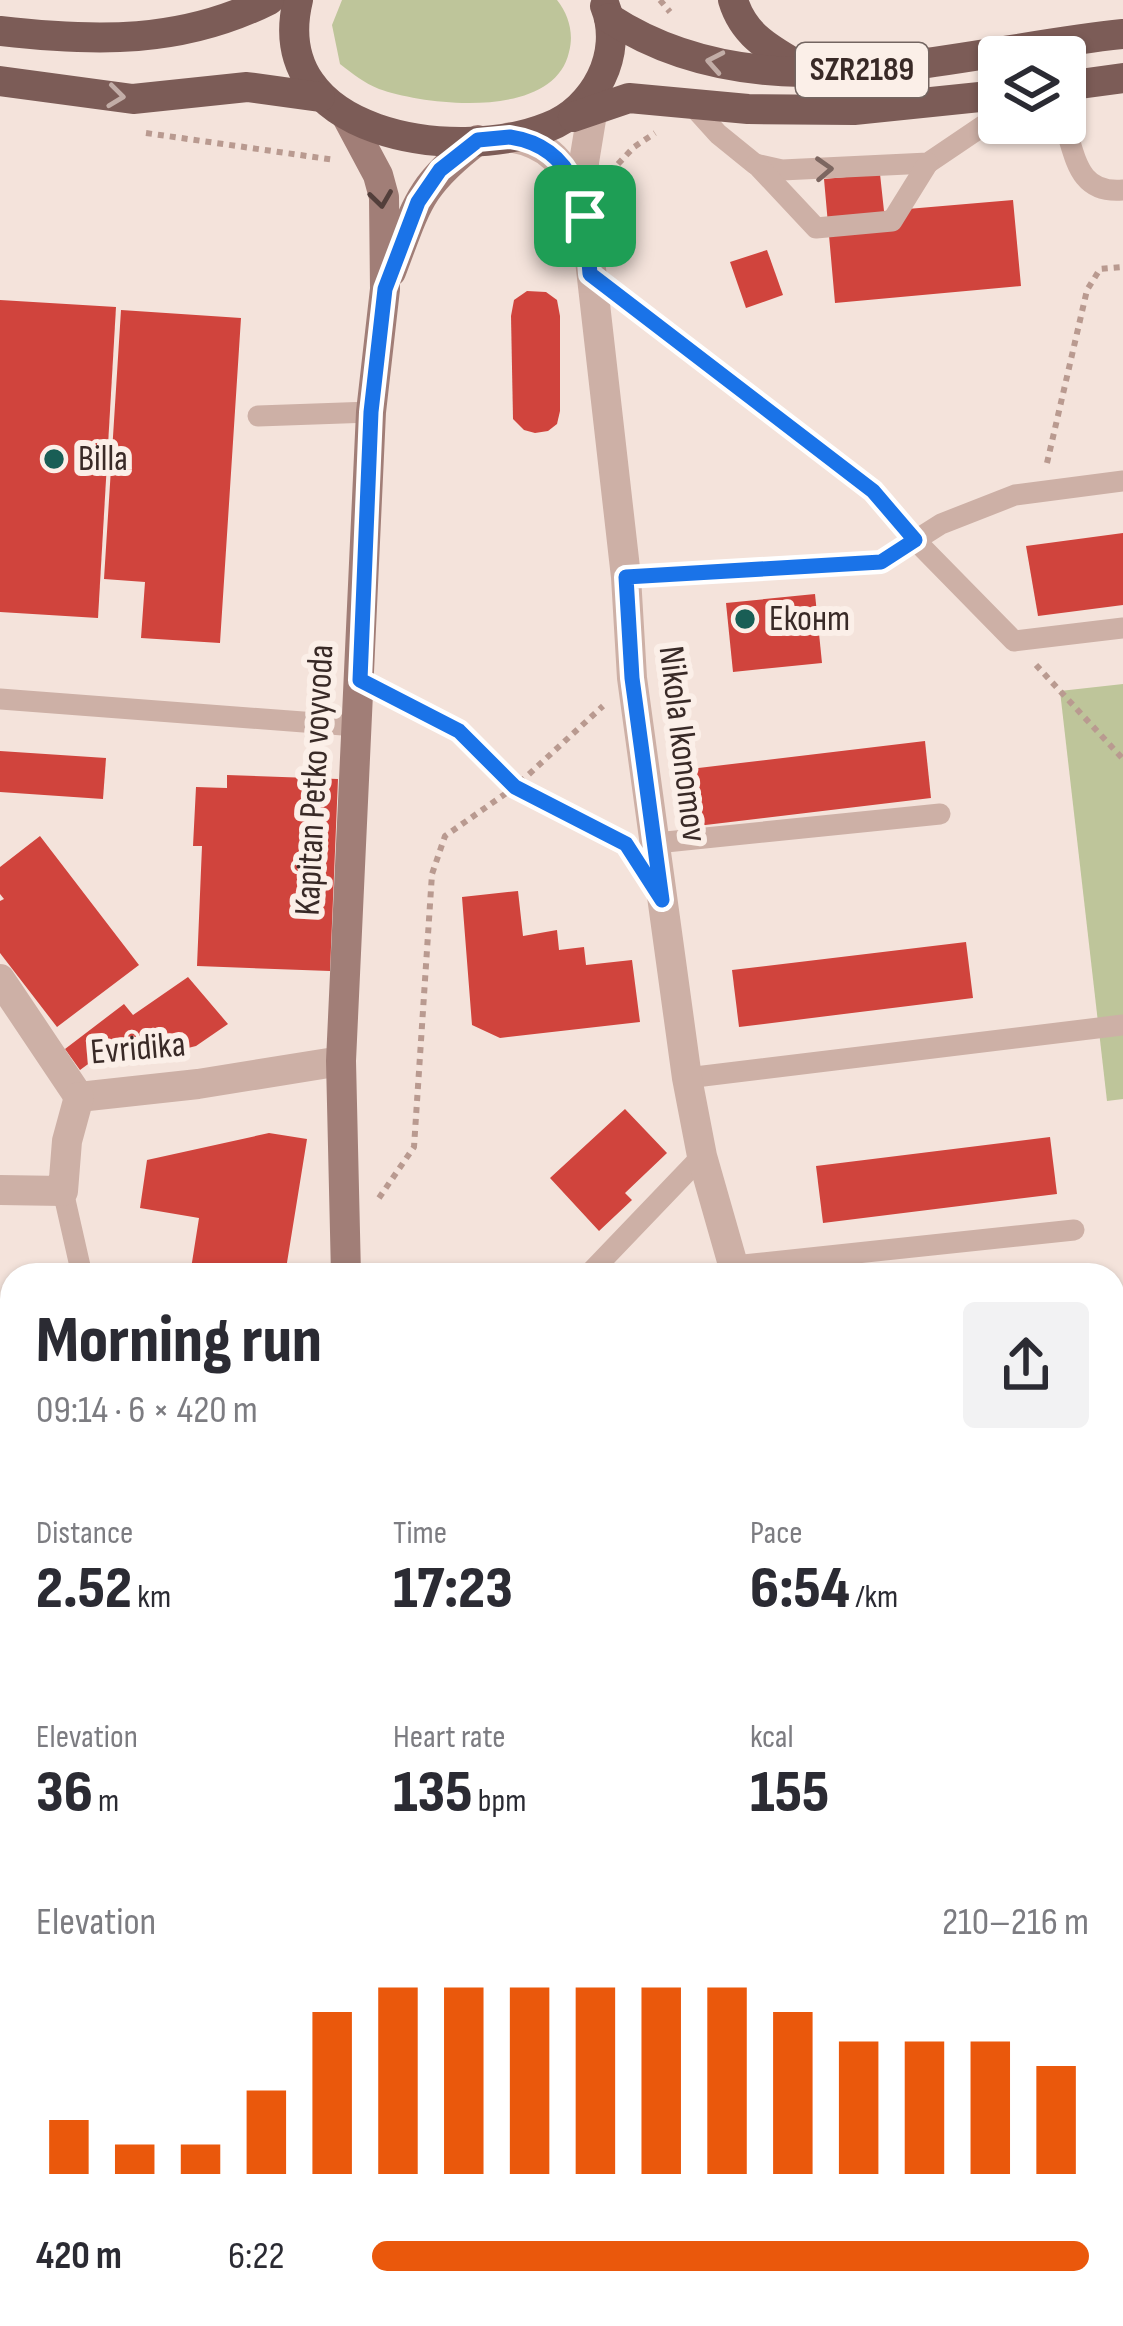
<!DOCTYPE html>
<html lang="en">
<head>
<meta charset="utf-8">
<style>
  body { margin:0; font-family:"Sofia Sans Condensed",sans-serif; background:#f2f2f3; color:#2b2b33; height:100vh; display:flex; flex-direction:column; font-size:45px; white-space:nowrap }
  * { box-sizing:border-box; margin:0 }
  p { font-size:39px; color:#7c7c81 }
  .icon { flex:none; width:66px; height:66px; fill:none; stroke:currentColor; stroke-width:2; stroke-linecap:round; stroke-linejoin:round }
  .map { position:relative; flex:1; overflow:hidden }
  .panel { position:absolute; left:0px; top:1263px; width:1125px; height:1065px; display:flex; flex-direction:column; background:#fff; border-radius:36px 36px 0 0; box-shadow:0 3px 9px #0004 }
  .panel>* { flex:none }
  .controls { position:absolute; left:978px; top:36px; display:grid; gap:24px }
  .controls a { display:grid; place-items:center; width:108px; height:108px; border-radius:12px; background:#fff; box-shadow:0 3px 9px #0004; font-size:60px }
  .pin { position:absolute; display:grid; place-items:center; width:102px; height:102px; color:#fff; margin:-51px; border-radius:24px; box-shadow:0 6px 18px #0006 }
  .round { display:grid; place-items:center; flex:none; width:126px; height:126px; border-radius:12px; background:#f2f2f3 }
  .overview { display:flex; align-items:center; justify-content:space-between; height:204px; padding:0 36px }
  h1 { font-size:66px; font-weight:800; line-height:90px }
  .figures { display:grid; grid-template-columns:repeat(3,1fr); gap:18px; height:204px; padding:12px 36px }
  .figures div { display:grid; align-content:center }
  .figures b { font-size:60px; font-weight:800 }
  .figures small { font-size:33px; font-weight:400 }
  .figures p { font-size:33px }
  .chart { height:336px; padding:24px 36px }
  .chart p { display:flex; justify-content:space-between }
  .chart svg { width:100%; height:216px; margin-top:12px; stroke:#ea580c; stroke-width:6 }
  ul { padding:0 36px; list-style:none; font-size:39px }
  li { display:grid; grid-template-columns:192px 144px 1fr; align-items:center; height:90px }
  li i { height:30px; border-radius:15px; background:#ea580c }
  .map>svg:first-child { display:block }
  .green { fill:#bec59a }
  .building { fill:#d0443d }
  .lines { fill:none; stroke-linecap:round; stroke-linejoin:round }
  .path { stroke:#b99a90; stroke-width:6; stroke-dasharray:6 6; stroke-linecap:butt }
  .service { stroke:#cdb0a6; stroke-width:21 }
  .minor { stroke:#cdb0a6; stroke-width:30 }
  .tertiary { stroke:#cdb0a6; stroke-width:30 }
  .secondary { stroke:#a17e77; stroke-width:30 }
  .primary { stroke:#7c5c57; stroke-width:30 }
  .oneway { stroke:#c2ada7 }
  .oneway2 { stroke:#7c6660 }
  .oneway3 { stroke:#533f3b }
  .route-casing { stroke:#fff; stroke-width:24 }
  .route { stroke:#1a73e8; stroke-width:15 }
  .poi-dot { fill:#195e55; stroke:#fbefe8; stroke-width:4.5 }
  .labels { text-anchor:middle; dominant-baseline:central; stroke-width:12; stroke-linejoin:round; paint-order:stroke }
  .shield { fill:#fbefe8; stroke:#736561; stroke-width:3 }
  .shield-label { font-size:33px; font-weight:bold; fill:#392a27 }
  .poi-label { font-size:36px; fill:#392a27; stroke:#fbefe8; text-anchor:start }
  .street-label { font-size:36px; fill:#392a27; stroke:#fbefe8 }
</style>
</head>
<body>
<div class="map">
<svg width="1123" height="2326" viewBox="0 0 1123 2326">
  <rect width="100%" height="100%" fill="#f4e3db"/>
  <g class="green">
    <path d="M 342,0 L 557,0 C 569,15 574,34 569,52 C 554,120 427,106 379,89 C 364,83 353,74 340,64 L 332,25 Z"/>
    <path d="M 1123,684 L 1123,1099 L 1107,1101 L 1060,691 Z"/>
  </g>
  <g class="building">
    <path d="M 880,174 L 884,211 L 1013,200 L 1021,286 L 835,303 L 824,179 Z"/>
    <path d="M 767,250 L 783,295 L 746,308 L 730,262 Z"/>
    <path d="M 527,291 L 546,292 L 557,300 L 560,316 L 560,411 L 557,424 L 548,431 L 535,433 L 524,430 L 513,419 L 511,316 L 514,300 Z"/>
    <path d="M 0,300 L 116,307 L 98,618 L 0,612 Z"/>
    <path d="M 121,310 L 241,318 L 220,643 L 141,638 L 145,582 L 104,579 Z"/>
    <path d="M 1123,533 L 1123,605 L 1038,616 L 1026,546 Z"/>
    <path d="M 815,594 L 822,663 L 733,672 L 726,603 Z"/>
    <path d="M 925,741 L 931,798 L 697,826 L 690,769 Z"/>
    <path d="M 0,751 L 106,758 L 103,799 L 0,792 Z"/>
    <path d="M 227,775 L 338,779 L 330,971 L 197,966 L 202,846 L 193,846 L 196,787 L 227,788 Z"/>
    <path d="M 40,836 L 139,965 L 57,1027 L 0,953 L 0,901 L 4,899 L 0,894 L 0,867 Z"/>
    <path d="M 518,891 L 523,936 L 557,930 L 559,950 L 584,947 L 586,965 L 632,960 L 640,1022 L 500,1038 L 472,1025 L 462,897 Z"/>
    <path d="M 966,942 L 973,998 L 739,1027 L 732,970 Z"/>
    <path d="M 188,977 L 228,1024 L 196,1046 L 172,1052 L 147,1052 L 132,1063 L 118,1066 L 108,1065 L 99,1056 L 80,1070 L 65,1049 L 124,1004 L 133,1015 Z"/>
    <path d="M 625,1109 L 667,1153 L 625,1193 L 632,1200 L 599,1231 L 550,1178 Z"/>
    <path d="M 269,1133 L 307,1139 L 285,1275 L 190,1275 L 199,1218 L 140,1208 L 147,1160 Z"/>
    <path d="M 1050,1137 L 1057,1194 L 823,1223 L 816,1166 Z"/>
    <path d="M 1123,1354 L 1123,1412 L 1113,1413 L 1113,1355 Z"/>
    <path d="M 12,1592 L 12,1800 L 0,1801 L 0,1593 Z"/>
    <path d="M 0,1985 L 12,1997 L 12,2052 L 0,2055 Z"/>
    <path d="M 549,2316 L 717,2316 L 716,2326 L 549,2326 Z"/>
    <path d="M 822,2316 L 873,2316 L 864,2326 L 834,2326 Z"/>
  </g>
  <g class="lines">
    <g class="path">
      <path d="M 660,0 L 670,12"/>
      <path d="M 146,133 L 335,160"/>
      <path d="M 618,164 L 634,147 L 655,133"/>
      <path d="M 626,302 L 873,491 L 896,518"/>
      <path d="M 1047,463 L 1087,290 L 1100,269 L 1123,267"/>
      <path d="M 1036,665 L 1123,759"/>
      <path d="M 390,695 L 459,731 L 515,787 L 625,843"/>
      <path d="M 379,1198 L 414,1147 L 432,874 L 445,836 L 515,787 L 603,706"/>
    </g>
    <g class="service">
      <path d="M 690,103 L 718,134 L 755,164 L 782,170 L 928,163 L 999,115"/>
      <path d="M 1064,123 C 1076,158 1078,194 1123,190"/>
      <path d="M 756,164 L 816,228 L 892,221 L 928,163"/>
      <path d="M 258,416 L 371,412"/>
      <path d="M 915,540 L 1014,641 L 1123,628"/>
      <path d="M 626,577 L 881,562 L 941,524 L 1015,495 L 1123,481"/>
      <path d="M 0,699 L 356,726"/>
      <path d="M 656,843 L 940,814"/>
      <path d="M 687,1078 L 1123,1025"/>
      <path d="M 63,1191 L 82,1275"/>
      <path d="M 734,1266 L 1074,1230"/>
      <path d="M 588,1275 L 702,1156"/>
      <path d="M 1113,1441 L 1123,1440"/>
      <path d="M 0,1566 L 12,1566"/>
      <path d="M 803,2316 L 815,2326"/>
      <path d="M 517,2326 L 518,2316"/>
    </g>
    <g class="minor">
      <path d="M 0,979 L 79,1097 L 198,1084 L 341,1061"/>
      <path d="M 0,1190 L 63,1191 L 67,1141 L 79,1097"/>
      <path d="M 1113,2178 L 1123,2175"/>
      <path d="M 901,2326 L 909,2316"/>
    </g>
    <g class="tertiary">
      <path d="M 596,89 L 584,162 L 585,216 L 626,577 L 632,678 L 687,1078 L 702,1156 L 736,1275"/>
      <path d="M 510,137 C 550,144 564,163 578,199"/>
      <path d="M 1113,1591 L 1123,1591"/>
      <path d="M 261,2326 L 262,2316"/>
    </g>
    <g class="secondary">
      <path d="M 391,272 C 417,204 418,186 478,140"/>
      <path d="M 346,1275 L 341,1061 L 371,412 L 385,289 L 384,197 L 378,175 L 347,117"/>
      <path d="M 0,2115 L 12,2112"/>
    </g>
    <g class="primary">
      <path d="M 298,0 C 265,136 456,164 548,127 C 595,109 624,53 605,6"/>
      <path d="M 733,0 C 744,37 772,50 804,69"/>
      <path d="M 609,18 C 763,119 955,51 1123,34"/>
      <path d="M 0,31 C 95,42 182,44 269,0"/>
      <path d="M 0,81 L 133,99 L 247,87 L 320,97"/>
      <path d="M 1065,86 L 1123,78"/>
      <path d="M 573,117 L 629,98 L 748,109 L 854,110 L 999,95"/>
    </g>
  </g>
  <defs><path id="oneway-chevron" d="M-2-3.5L2.5 0L-2 3.5" fill="none" stroke-width="1.6" stroke-linecap="round" stroke-linejoin="round" transform="scale(3)"/></defs>
  <g class="oneway">
    <use href="#oneway-chevron" transform="translate(715 62) rotate(-169)"/>
    <use href="#oneway-chevron" transform="translate(116 96) rotate(7)"/>
  </g>
  <use class="oneway2" href="#oneway-chevron" transform="translate(824 169) rotate(-3)"/>
  <use class="oneway3" href="#oneway-chevron" transform="translate(381 199) rotate(82)"/>
  <g class="lines">
    <g class="route-casing">
      <path id="route" d="M 510,137 C 582,148 585,214 590,274 L 873,491 L 915,540 L 881,562 L 626,577 L 632,678 L 662,900 L 626,844 L 515,787 L 459,731 L 360,680 L 371,412 L 385,289 L 418,202 L 440,170 L 478,140 Z"/>
    </g>
    <use href="#route" class="route"/>
  </g>
  <g class="poi-dot">
    <circle cx="54" cy="459" r="12"/>
    <circle cx="745" cy="619" r="12"/>
  </g>
  <g class="labels">
    <rect class="shield" x="796" y="43" width="132" height="54" rx="9"/>
    <g class="shield-label">
      <text x="862" y="70">SZR2189</text>
    </g>
    <g class="poi-label">
      <text x="78" y="459">Billa</text>
      <text x="769" y="619">Еконт</text>
    </g>
    <g class="street-label">
      <text transform="translate(682 744) rotate(83)">Nikola Ikonomov</text>
      <text transform="translate(315 780) rotate(-87)">Kapitan Petko voyvoda</text>
      <text transform="translate(138 1049) rotate(-5)">Evridika</text>
    </g>
  </g>
</svg>
<div class="controls">
<a><svg class="icon" aria-label="layers" viewBox="0 0 24 24"><path d="M12 4l9 5-9 5-9-5zM3 14l9 5 9-5"/></svg></a>
</div>
<div class="pin" style="left:585px;top:216px;background:#1e9e55"><svg class="icon" aria-label="arrive" viewBox="0 0 24 24"><path d="M6 21V4h12l-3 4 3 4H6"/></svg></div>
<section class="panel">
<div class="overview"><div><h1>Morning run</h1><p>09:14 · 6 × 420 m</p></div><a class="round"><svg class="icon" aria-label="share" viewBox="0 0 24 24"><path d="M12 15V3M7 8l5-5 5 5M5 13v7h14v-7"/></svg></a></div>
<div class="figures">
<div><p>Distance</p><b>2.52<small> km</small></b></div>
<div><p>Time</p><b>17:23</b></div>
<div><p>Pace</p><b>6:54<small> /km</small></b></div>
</div>
<div class="figures">
<div><p>Elevation</p><b>36<small> m</small></b></div>
<div><p>Heart rate</p><b>135<small> bpm</small></b></div>
<div><p>kcal</p><b>155</b></div>
</div>
<div class="chart"><p><span>Elevation</span>210–216 m</p>
<svg viewBox="0 0 160 44" preserveAspectRatio="none"><path d="M5 44V33M15 44V38M25 44V38M35 44V27M45 44V11M55 44V6M65 44V6M75 44V6M85 44V6M95 44V6M105 44V6M115 44V11M125 44V17M135 44V17M145 44V17M155 44V22"/></svg>
</div>
<ul>
<li><b>420 m</b>6:22<i style="width:100%"></i></li>
</ul>
</section>
</div>
</body>
</html>
